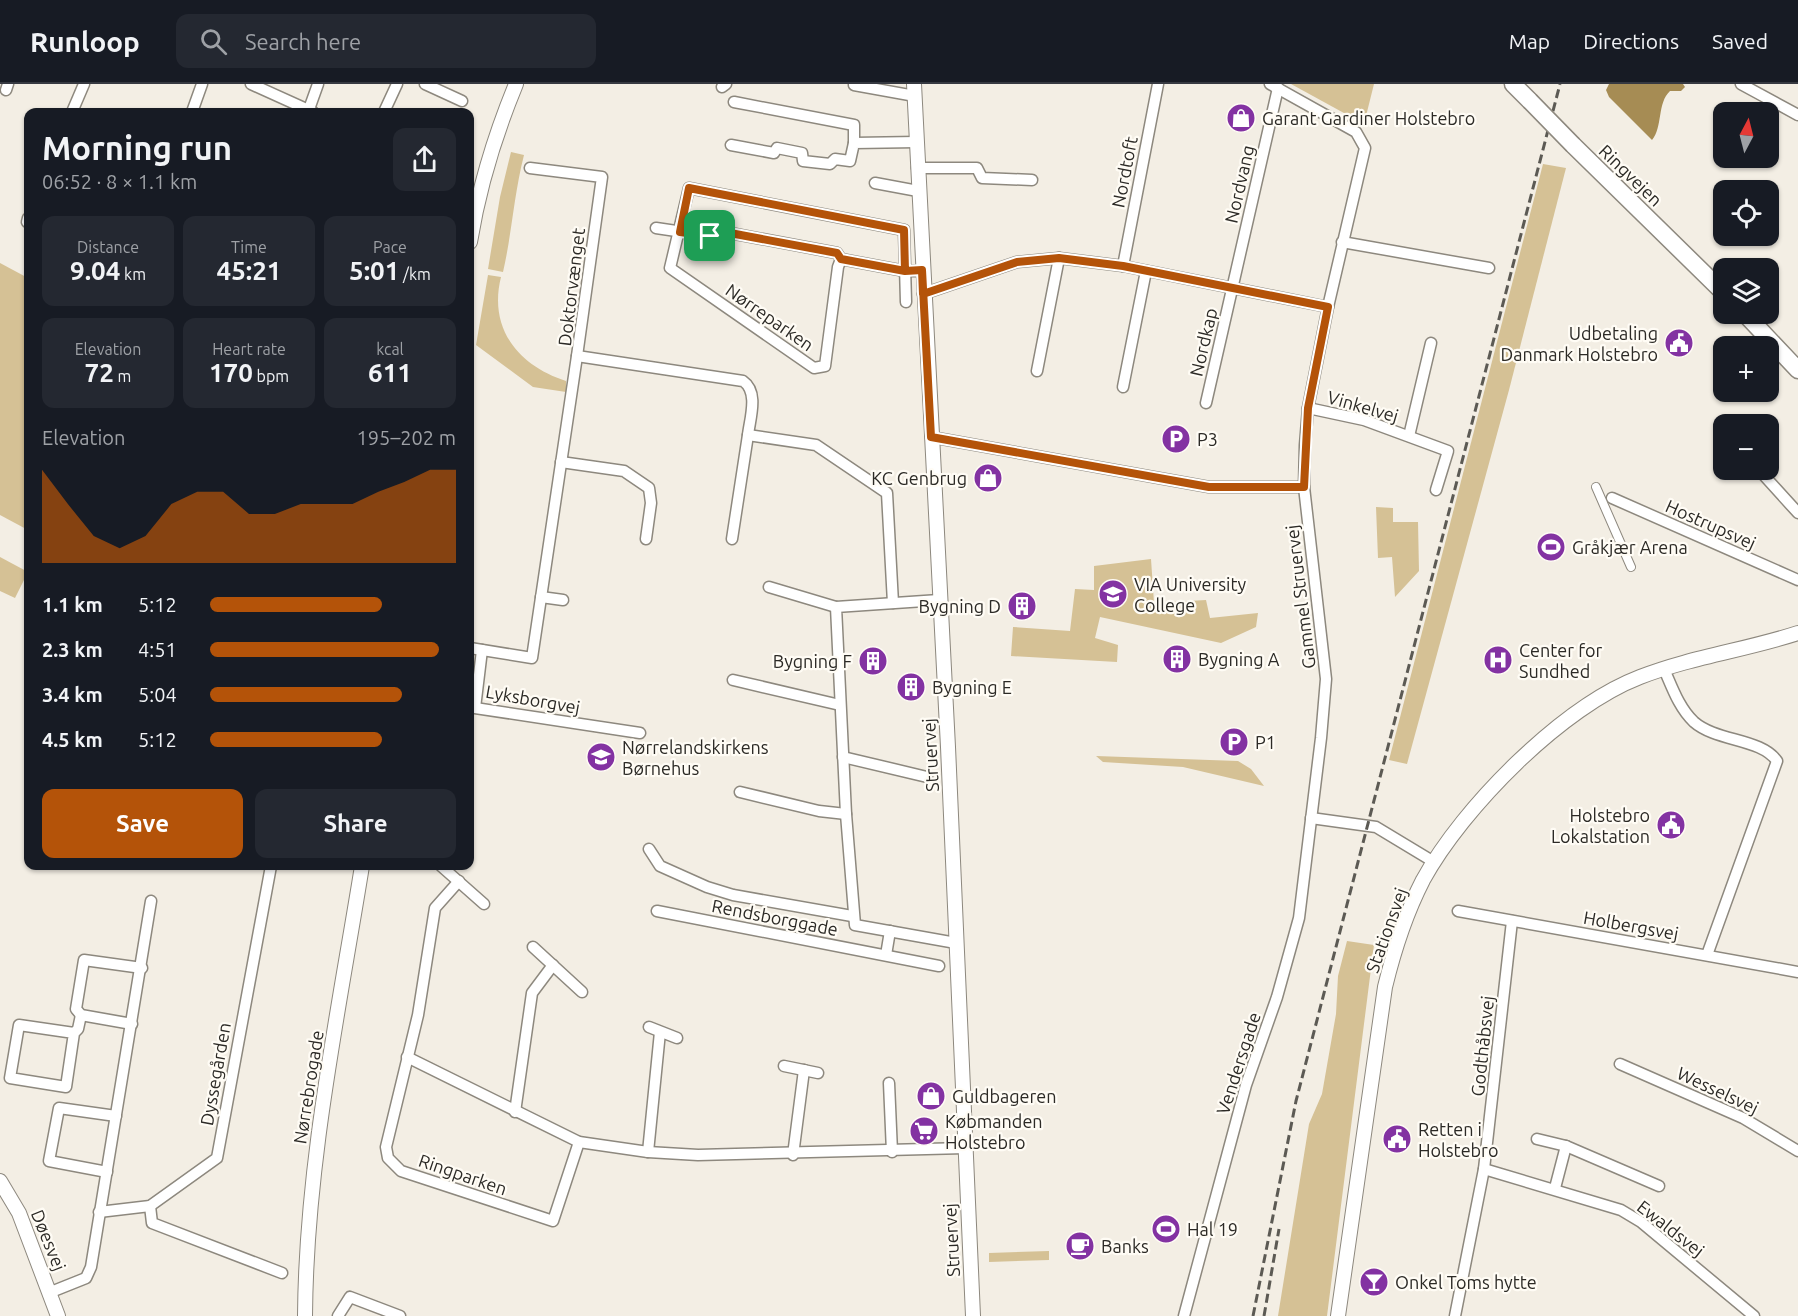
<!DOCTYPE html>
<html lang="en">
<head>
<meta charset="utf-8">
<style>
  body { margin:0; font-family:Ubuntu,sans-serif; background:#242831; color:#f1f3f6; height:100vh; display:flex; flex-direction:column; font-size:22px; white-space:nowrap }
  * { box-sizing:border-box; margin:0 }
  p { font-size:20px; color:#9ea1a6 }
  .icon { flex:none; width:33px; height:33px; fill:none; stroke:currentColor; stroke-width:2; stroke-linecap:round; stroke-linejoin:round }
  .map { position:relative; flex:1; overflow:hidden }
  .drawer { position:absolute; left:24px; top:24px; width:450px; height:762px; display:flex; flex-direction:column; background:#171b24; border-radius:12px; box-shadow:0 2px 4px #0004 }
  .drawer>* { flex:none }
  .needle { width:39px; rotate:7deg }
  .controls { position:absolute; left:1713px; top:18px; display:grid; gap:12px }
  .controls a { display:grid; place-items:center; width:66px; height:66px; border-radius:12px; background:#171b24; box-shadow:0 2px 4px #0004; font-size:30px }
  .pin { position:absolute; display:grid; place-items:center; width:51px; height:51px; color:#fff; margin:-26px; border-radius:12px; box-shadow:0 3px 9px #0006 }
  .round { display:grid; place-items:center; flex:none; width:63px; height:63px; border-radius:12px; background:#242831 }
  .summary { display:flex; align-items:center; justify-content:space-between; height:102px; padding:0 18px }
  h1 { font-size:33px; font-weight:700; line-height:45px }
  .metrics { display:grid; grid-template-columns:repeat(3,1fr); gap:9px; height:102px; padding:6px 18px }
  .metrics div { display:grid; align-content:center; border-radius:12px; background:#242831; text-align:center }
  .metrics b { font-size:26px; font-weight:700 }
  .metrics small { font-size:16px; font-weight:400 }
  .metrics p { font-size:16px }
  .chart { height:168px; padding:12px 18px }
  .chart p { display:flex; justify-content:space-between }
  .chart svg { width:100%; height:108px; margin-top:6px; fill:#b45309; opacity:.7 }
  .primary-button { display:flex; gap:12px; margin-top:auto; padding:12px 18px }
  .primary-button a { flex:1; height:69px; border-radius:12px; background:#b45309; color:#fff; font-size:24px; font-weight:700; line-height:69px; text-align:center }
  .primary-button a+a { background:#242831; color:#f1f3f6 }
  ul { padding:0 18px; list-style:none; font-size:20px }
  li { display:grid; grid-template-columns:96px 72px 1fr; align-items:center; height:45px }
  li i { height:15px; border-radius:8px; background:#b45309 }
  header { display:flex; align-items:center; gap:36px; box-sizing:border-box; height:84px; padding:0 30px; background:#171b24; border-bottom:2px solid #363941 }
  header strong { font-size:28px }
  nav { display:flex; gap:33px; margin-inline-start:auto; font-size:21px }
  .search { width:420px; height:54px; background:#242831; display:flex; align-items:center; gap:15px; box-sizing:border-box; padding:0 21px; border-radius:12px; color:#9ea1a6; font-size:22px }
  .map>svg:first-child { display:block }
  .green { fill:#d5c195 }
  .water { fill:#a68c54 }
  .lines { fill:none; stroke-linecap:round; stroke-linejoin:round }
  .pedestrian-casing { stroke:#8d887e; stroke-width:10 }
  .minor-casing { stroke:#8d887e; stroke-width:13 }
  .tertiary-casing { stroke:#8d887e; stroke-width:16 }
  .primary-casing { stroke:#8d887e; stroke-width:19 }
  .pedestrian { stroke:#fff; stroke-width:8 }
  .minor { stroke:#fff; stroke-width:10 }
  .tertiary { stroke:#fff; stroke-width:14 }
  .primary { stroke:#fff; stroke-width:16 }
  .rail { stroke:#5c5a54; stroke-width:3; stroke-dasharray:9 4.5; stroke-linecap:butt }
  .primary-bridge-casing { stroke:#8d887e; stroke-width:19; stroke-linecap:butt }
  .primary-bridge { stroke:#fff; stroke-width:16 }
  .route-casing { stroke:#fff; stroke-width:12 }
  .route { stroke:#b45309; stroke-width:8 }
  .labels { text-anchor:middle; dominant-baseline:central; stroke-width:4.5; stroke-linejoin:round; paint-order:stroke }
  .poi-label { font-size:18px; fill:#2c2a26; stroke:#fffcf5; text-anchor:start }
  .street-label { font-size:18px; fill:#2c2a26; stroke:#fffcf5 }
</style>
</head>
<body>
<header>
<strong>Runloop</strong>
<div class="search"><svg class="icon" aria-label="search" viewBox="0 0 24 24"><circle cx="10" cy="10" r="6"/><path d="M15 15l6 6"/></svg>Search here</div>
<nav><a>Map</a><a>Directions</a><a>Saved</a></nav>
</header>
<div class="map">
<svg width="1798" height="1232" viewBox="0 0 1798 1232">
  <rect width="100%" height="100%" fill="#f3eee4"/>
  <g class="green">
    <path d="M 1291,0 L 1374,0 L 1364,40 Z"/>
    <path d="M 511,68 L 524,71 C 514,110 512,149 503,188 L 488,185 L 500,113 Z"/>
    <path d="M 1543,80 L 1566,84 L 1509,306 L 1407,680 L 1389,676 Z"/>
    <path d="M 0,179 L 28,194 L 28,446 L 0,431 Z"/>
    <path d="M 488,191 L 501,193 C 488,245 519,282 566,297 L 566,308 L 533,303 L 476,261 Z"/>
    <path d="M 1376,423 L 1393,424 L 1393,438 L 1418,438 L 1419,487 L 1395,513 L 1392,473 L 1378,474 Z"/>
    <path d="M 0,473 L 28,488 L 15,514 L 0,507 Z"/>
    <path d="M 1151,475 L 1154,519 L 1206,516 L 1210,534 L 1258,529 L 1256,543 L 1221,559 L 1100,533 L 1095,554 L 1118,561 L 1117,578 L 1011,572 L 1013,543 L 1070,547 L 1075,505 L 1094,506 L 1094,482 Z"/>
    <path d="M 1096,672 L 1238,677 L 1251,685 L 1264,702 L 1183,683 L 1103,678 Z"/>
    <path d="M 1347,857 L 1374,861 L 1327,1232 L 1278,1232 L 1309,1040 L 1322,1010 L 1336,930 L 1338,892 Z"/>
    <path d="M 1049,1167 L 1049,1176 L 989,1178 L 989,1169 Z"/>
  </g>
  <path class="water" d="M 1609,0 L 1683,0 L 1685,3 L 1681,7 L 1670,7 C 1657,19 1663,43 1652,56 L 1609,13 L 1606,6 Z"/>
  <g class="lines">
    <g class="pedestrian-casing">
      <path id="pedestrian" d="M 1596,403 L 1631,483"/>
    </g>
    <g class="minor-casing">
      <g id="minor">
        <path d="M 251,0 L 313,28"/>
        <path d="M 425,0 L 462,17"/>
        <path d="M 1741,0 L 1798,31"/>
        <path d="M 854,1 L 915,12"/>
        <path d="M 722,3 L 726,0"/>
        <path d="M 6,6 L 8,0"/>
        <path d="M 734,18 L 854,41 L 854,59"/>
        <path d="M 72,28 L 84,0"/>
        <path d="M 192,28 L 202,0"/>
        <path d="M 308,28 L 318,0"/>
        <path d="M 384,28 L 397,0"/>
        <path d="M 731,61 L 774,69 L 777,64 L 802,69 L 803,77 L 830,80 L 835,75 L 850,77 L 854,59 L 917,58"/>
        <path d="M 530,84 L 602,93 L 577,272 L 743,297 C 759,308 750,334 748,351"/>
        <path d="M 917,84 L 977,84 L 982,94 L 1032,96"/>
        <path d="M 875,99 L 918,107"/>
        <path d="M 27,138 L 28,134"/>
        <path d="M 656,144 L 710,152 L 730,149 L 837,169 L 841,175 L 905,187 L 922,187"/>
        <path d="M 1342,158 L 1489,184"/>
        <path d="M 841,175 L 838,183 L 825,282 L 814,284 L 670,184 L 689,104 L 904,146 L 906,218"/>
        <path d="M 1123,182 L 1158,0"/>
        <path d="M 923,210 L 1017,178 L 1059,174 L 1123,182 L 1328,223"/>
        <path d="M 1037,287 L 1059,174"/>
        <path d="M 1123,303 L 1146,187"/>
        <path d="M 1206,319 L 1278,4"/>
        <path d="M 1308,324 L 1364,336 L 1448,367 L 1436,406"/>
        <path d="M 1720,347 L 1724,350"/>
        <path d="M 1409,352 L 1431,259"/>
        <path d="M 931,353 L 1209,403 L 1304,403"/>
        <path d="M 561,378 L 624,387 L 649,404 L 651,419 L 646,455"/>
        <path d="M 1759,386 L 1798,429"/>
        <path d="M 1612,414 L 1798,496"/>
        <path d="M 732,455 L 748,351 L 816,361 L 887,409 L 893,519"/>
        <path d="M 769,503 L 836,523"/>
        <path d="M 541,513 L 563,516"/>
        <path d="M 939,516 L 836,523 L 846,730 L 855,841 L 956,859"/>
        <path d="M 470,564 L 532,574 L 577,272"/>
        <path d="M 482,566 L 475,624 L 640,649"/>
        <path d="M 1664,585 C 1672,603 1679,624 1694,638 C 1717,658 1761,654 1777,677 L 1707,871"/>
        <path d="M 733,596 L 840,621"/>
        <path d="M 843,673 L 927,693"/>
        <path d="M 740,708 L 819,727 L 846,730"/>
        <path d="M 1311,734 L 1376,743 L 1434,778"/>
        <path d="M 649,765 L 660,782 L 707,803 L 733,811 L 852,832"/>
        <path d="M 441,782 L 484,820"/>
        <path d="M 459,797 L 435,824 L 418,931 L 386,1063 L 388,1074 L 401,1087 L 553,1137 L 579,1058"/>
        <path d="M 657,827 L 939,882"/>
        <path d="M 1458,827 L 1798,888"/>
        <path d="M 533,863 L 582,908"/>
        <path d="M 886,871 L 890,847"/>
        <path d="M 132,940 L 81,931 L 76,925 L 84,876 L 142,884"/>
        <path d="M 649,943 L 677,954"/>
        <path d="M 74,949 L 19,941 L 10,994 L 66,1003 L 74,949 L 78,945 L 81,931"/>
        <path d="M 407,973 L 579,1058 L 648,1068 L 698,1071 L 965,1064"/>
        <path d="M 1620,980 L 1743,1034 L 1798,1067"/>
        <path d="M 784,982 L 818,989"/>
        <path d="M 889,999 L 892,1068"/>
        <path d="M 515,1028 L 532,909 L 553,881"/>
        <path d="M 1537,1055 L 1566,1062 L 1659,1102"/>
        <path d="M 648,1068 L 660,948"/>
        <path d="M 793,1071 L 804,986"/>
        <path d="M 1484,1085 L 1621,1126 L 1641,1138 L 1754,1232"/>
        <path d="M 107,1088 L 49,1077 L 59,1024 L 116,1032"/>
        <path d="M 1555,1104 L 1566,1062"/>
        <path d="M 150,1122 L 152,1139 L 282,1189"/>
        <path d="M 99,1128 L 150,1122 L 217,1074 L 271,782"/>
        <path d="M 51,1208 L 86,1194 L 91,1183 L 151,817"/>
        <path d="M 338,1232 L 350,1213 L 400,1232"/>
        <path d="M 1184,1232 L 1246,1001 L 1277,913 L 1299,834 L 1321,654 L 1326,595 L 1304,403 L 1305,361 L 1308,324 L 1328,223 L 1365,64 L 1356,48 L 1270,0"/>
        <path d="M 1455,1232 L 1484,1085 L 1512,837"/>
      </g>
    </g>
    <g class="tertiary-casing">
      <g id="tertiary">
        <path d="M 914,0 L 948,663 L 973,1232"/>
        <path d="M 470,158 C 479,103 495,51 516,0"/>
        <path d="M 0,1097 L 19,1129 L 58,1232"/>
        <path d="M 305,1232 C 306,1081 338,931 362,782"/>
        <path d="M 1338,1232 L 1385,903 C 1394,866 1406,829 1423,796 C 1463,723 1562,623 1640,593 C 1691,573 1746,566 1798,549"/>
      </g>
    </g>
    <g class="primary-casing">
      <g id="primary">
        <path d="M 1513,0 L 1530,17"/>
        <path d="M 1573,61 L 1724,209"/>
        <path d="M 1745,230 L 1798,286"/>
      </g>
    </g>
    <use href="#pedestrian" class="pedestrian"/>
    <use href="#minor" class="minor"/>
    <use href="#tertiary" class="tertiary"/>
    <use href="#primary" class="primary"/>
    <g class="rail">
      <path d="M 1253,1232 L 1296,1017 L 1560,0"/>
      <path d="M 1264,1232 L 1279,1145"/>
    </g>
    <g class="primary-bridge-casing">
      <path id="primary-bridge" d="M 1530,17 L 1573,61"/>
    </g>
    <use href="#primary-bridge" class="primary-bridge"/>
  </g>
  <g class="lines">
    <g class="route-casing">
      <path id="route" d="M 710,152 L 730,149 L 837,169 L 841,175 L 905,187 L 922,186 L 931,353 L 1209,403 L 1304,403 L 1308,324 L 1328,223 L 1123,182 L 1059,174 L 1017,178 L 923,210 L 922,186 L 905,187 L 904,146 L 689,104 L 680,148 L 710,152"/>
    </g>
    <use href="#route" class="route"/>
  </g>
  <defs>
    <g id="shop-disc" transform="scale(1.5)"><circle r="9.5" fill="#8332a2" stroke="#fffcf5"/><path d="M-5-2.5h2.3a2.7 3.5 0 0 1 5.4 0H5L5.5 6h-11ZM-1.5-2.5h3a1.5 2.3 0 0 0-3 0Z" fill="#fff"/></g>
    <g id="civic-disc" transform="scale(1.5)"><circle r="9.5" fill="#8332a2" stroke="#fffcf5"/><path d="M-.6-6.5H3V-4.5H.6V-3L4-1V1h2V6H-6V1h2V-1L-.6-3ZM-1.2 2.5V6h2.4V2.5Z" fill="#fff"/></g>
    <g id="parking-disc" transform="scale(1.5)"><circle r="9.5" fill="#8332a2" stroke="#fffcf5"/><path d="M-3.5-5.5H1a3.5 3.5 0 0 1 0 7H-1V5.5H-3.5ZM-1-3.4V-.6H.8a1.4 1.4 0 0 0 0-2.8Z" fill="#fff"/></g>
    <g id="stadium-disc" transform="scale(1.5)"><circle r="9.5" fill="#8332a2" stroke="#fffcf5"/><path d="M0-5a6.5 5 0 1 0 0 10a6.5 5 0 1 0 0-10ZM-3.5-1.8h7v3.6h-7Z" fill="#fff"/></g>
    <g id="university-disc" transform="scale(1.5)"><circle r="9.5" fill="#8332a2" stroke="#fffcf5"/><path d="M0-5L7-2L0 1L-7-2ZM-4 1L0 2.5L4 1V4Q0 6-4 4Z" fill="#fff"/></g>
    <g id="building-disc" transform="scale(1.5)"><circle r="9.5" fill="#8332a2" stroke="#fffcf5"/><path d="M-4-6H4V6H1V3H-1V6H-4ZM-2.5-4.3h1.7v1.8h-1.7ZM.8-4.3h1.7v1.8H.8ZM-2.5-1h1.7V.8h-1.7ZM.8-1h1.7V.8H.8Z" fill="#fff"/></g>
    <g id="hospital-disc" transform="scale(1.5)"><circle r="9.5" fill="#8332a2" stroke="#fffcf5"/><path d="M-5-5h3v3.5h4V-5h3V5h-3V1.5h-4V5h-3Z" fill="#fff"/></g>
    <g id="school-disc" transform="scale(1.5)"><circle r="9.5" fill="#8332a2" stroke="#fffcf5"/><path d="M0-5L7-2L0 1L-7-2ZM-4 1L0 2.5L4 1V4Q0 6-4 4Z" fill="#fff"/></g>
    <g id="supermarket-disc" transform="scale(1.5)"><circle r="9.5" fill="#8332a2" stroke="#fffcf5"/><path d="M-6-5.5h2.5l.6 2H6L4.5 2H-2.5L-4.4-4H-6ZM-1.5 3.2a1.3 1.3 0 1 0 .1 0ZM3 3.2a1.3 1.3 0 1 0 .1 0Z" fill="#fff"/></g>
    <g id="cafe-disc" transform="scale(1.5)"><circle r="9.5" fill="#8332a2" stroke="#fffcf5"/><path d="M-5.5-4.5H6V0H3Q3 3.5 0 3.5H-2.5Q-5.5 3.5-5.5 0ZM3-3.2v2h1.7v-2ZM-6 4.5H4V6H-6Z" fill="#fff"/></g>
    <g id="bar-disc" transform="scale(1.5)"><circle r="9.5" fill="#8332a2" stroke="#fffcf5"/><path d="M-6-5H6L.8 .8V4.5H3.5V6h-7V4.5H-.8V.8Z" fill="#fff"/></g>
  </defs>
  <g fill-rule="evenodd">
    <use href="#shop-disc" x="1241" y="34"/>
    <use href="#civic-disc" x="1679" y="259"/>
    <use href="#parking-disc" x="1176" y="355"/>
    <use href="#shop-disc" x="988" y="394"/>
    <use href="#stadium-disc" x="1551" y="463"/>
    <use href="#university-disc" x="1113" y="510"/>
    <use href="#building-disc" x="1022" y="522"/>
    <use href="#building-disc" x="1177" y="575"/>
    <use href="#hospital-disc" x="1498" y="576"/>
    <use href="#building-disc" x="873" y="577"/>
    <use href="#building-disc" x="911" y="603"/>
    <use href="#parking-disc" x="1234" y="658"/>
    <use href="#school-disc" x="601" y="673"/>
    <use href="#civic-disc" x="1671" y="741"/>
    <use href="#shop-disc" x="931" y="1012"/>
    <use href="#supermarket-disc" x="924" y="1047"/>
    <use href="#civic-disc" x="1397" y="1055"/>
    <use href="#stadium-disc" x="1166" y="1145"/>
    <use href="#cafe-disc" x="1080" y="1162"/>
    <use href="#bar-disc" x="1374" y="1198"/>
  </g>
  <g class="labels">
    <g class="poi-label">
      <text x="1262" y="34">Garant Gardiner Holstebro</text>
      <text x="1658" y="249" text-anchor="end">Udbetaling<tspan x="1658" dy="21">Danmark Holstebro</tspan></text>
      <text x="1197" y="355">P3</text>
      <text x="967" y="394" text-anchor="end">KC Genbrug</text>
      <text x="1572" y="463">Gråkjær Arena</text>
      <text x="1134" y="500">VIA University<tspan x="1134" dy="21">College</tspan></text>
      <text x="1001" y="522" text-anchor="end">Bygning D</text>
      <text x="1519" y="566">Center for<tspan x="1519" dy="21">Sundhed</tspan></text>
      <text x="1198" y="575">Bygning A</text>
      <text x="852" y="577" text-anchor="end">Bygning F</text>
      <text x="932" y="603">Bygning E</text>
      <text x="1255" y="658">P1</text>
      <text x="622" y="663">Nørrelandskirkens<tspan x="622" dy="21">Børnehus</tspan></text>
      <text x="1650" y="731" text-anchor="end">Holstebro<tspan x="1650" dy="21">Lokalstation</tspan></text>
      <text x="952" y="1012">Guldbageren</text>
      <text x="945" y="1037">Købmanden<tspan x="945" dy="21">Holstebro</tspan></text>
      <text x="1418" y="1045">Retten i<tspan x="1418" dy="21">Holstebro</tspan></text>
      <text x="1187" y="1145">Hal 19</text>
      <text x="1101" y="1162">Banks</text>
      <text x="1395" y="1198">Onkel Toms hytte</text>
    </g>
    <g class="street-label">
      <text transform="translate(1124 88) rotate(-79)">Nordtoft</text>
      <text transform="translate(1631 91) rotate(44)">Ringvejen</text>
      <text transform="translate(1239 100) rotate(-77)">Nordvang</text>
      <text transform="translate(571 203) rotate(-83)">Doktorvænget</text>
      <text transform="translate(770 233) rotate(35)">Nørreparken</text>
      <text transform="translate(1203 258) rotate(-77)">Nordkap</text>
      <text transform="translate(1363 322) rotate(16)">Vinkelvej</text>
      <text transform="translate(1711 440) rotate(24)">Hostrupsvej</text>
      <text transform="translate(1300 513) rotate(-97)">Gammel Struervej</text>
      <text transform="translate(533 615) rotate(10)">Lyksborgvej</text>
      <text transform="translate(930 671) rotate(-93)">Struervej</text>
      <text transform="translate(775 833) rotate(11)">Rendsborggade</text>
      <text transform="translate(1631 841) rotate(10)">Holbergsvej</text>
      <text transform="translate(1386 846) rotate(-70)">Stationsvej</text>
      <text transform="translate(1482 962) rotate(-84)">Godthåbsvej</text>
      <text transform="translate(1238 979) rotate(-72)">Vendersgade</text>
      <text transform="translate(215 990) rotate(-80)">Dyssegården</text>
      <text transform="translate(308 1003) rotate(-81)">Nørrebrogade</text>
      <text transform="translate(1718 1006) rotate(25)">Wesselsvej</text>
      <text transform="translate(463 1090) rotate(19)">Ringparken</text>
      <text transform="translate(1671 1144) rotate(38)">Ewaldsvej</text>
      <text transform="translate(49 1156) rotate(68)">Døesvej</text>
      <text transform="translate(951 1156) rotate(-93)">Struervej</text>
    </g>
  </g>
</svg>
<div class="controls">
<a><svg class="needle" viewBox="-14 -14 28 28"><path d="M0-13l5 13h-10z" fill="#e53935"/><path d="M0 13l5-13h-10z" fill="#9ea1a6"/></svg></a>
<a><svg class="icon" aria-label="locate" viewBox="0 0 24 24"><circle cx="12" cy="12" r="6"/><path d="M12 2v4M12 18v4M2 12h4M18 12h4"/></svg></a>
<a><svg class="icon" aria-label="layers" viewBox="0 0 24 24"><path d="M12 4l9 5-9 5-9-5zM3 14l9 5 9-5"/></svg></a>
<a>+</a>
<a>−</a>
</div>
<div class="pin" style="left:710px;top:152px;background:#1e9e55"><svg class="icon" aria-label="arrive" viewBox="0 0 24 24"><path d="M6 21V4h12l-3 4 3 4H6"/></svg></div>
<section class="drawer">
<div class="summary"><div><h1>Morning run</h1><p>06:52 · 8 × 1.1 km</p></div><a class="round"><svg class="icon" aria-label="share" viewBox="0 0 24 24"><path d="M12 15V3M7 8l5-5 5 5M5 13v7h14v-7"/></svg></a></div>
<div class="metrics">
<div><p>Distance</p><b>9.04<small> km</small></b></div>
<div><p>Time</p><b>45:21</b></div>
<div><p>Pace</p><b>5:01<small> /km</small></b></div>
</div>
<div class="metrics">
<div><p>Elevation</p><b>72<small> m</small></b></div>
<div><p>Heart rate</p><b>170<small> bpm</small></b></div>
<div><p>kcal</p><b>611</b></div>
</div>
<div class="chart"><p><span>Elevation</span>195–202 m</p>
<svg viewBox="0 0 160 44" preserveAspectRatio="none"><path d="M0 44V6L10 20L20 33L30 38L40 33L50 20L60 15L70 15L80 24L90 24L100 20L110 20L120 20L130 15L140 11L150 6L160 6V44z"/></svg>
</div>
<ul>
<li><b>1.1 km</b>5:12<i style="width:70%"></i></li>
<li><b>2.3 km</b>4:51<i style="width:93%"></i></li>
<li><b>3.4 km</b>5:04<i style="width:78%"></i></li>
<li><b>4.5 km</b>5:12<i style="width:70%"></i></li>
</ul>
<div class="primary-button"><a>Save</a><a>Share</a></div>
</section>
</div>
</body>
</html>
